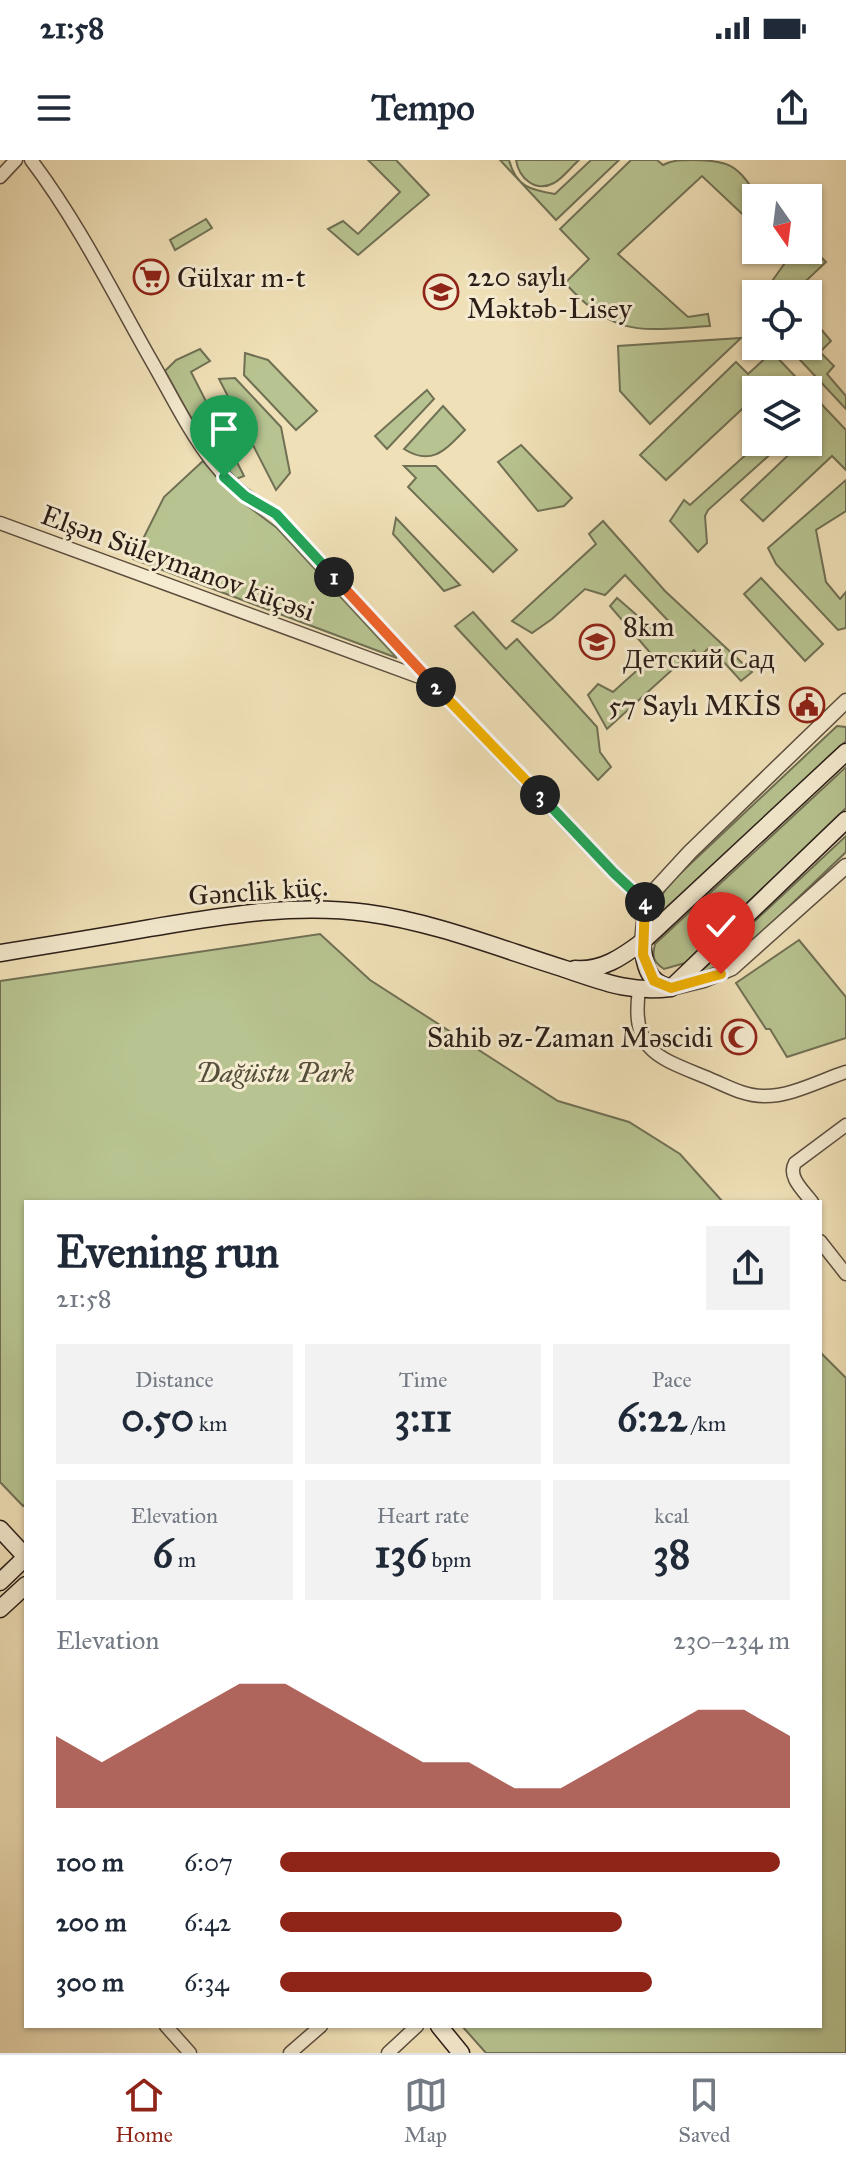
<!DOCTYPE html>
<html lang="en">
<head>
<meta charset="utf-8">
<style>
  body { margin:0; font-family:"IM FELL Great Primer",serif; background:#f2f2f3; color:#1f2937; height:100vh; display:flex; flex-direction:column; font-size:30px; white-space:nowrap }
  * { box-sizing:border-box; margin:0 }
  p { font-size:26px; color:#747a83 }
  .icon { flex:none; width:44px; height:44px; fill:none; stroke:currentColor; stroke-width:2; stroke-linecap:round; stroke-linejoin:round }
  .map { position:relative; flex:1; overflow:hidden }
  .side { position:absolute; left:24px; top:1040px; width:798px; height:828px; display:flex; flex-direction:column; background:#fff; border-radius:0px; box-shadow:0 2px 6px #0004 }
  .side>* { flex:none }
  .needle { width:52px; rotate:166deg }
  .buttons { position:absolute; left:742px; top:24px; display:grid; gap:16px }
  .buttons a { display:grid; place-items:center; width:80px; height:80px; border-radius:0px; background:#fff; box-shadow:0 2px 6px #0004; font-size:40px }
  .pin { position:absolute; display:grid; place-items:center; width:68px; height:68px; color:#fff; margin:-82px -34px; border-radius:50% 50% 50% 0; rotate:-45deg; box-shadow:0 0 8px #0007 }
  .pin .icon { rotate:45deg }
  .km { position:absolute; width:40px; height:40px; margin:-20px; border-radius:50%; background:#222; color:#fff; font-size:22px; line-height:40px; text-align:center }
  .round { display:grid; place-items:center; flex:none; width:84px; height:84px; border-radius:0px; background:#f2f2f3 }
  .head { display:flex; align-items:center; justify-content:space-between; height:136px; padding:0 32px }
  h1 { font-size:44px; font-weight:700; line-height:60px }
  .figures { display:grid; grid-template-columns:repeat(3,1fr); gap:12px; height:136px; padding:8px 32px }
  .figures div { display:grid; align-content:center; border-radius:0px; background:#f2f2f3; text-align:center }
  .figures b { font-size:40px; font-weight:700 }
  .figures small { font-size:22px; font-weight:400 }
  .figures p { font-size:22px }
  .chart { height:224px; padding:16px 32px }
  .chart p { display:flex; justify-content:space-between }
  .chart svg { width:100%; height:144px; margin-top:8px; fill:#8f2418; opacity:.7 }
  ul { padding:0 32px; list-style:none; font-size:26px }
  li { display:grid; grid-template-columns:128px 96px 1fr; align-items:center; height:60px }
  li i { height:20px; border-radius:10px; background:#8f2418 }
  .status { display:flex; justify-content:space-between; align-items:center; height:56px; padding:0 40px; background:#fff; direction:ltr }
  .status svg { height:22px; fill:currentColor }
  header { display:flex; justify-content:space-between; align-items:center; height:104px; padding:0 32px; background:#fff; font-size:36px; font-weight:700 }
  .dock { display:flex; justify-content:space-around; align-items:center; height:112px; border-top:2px solid #e0e1e3; background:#fff; font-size:22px; color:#747a83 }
  .dock a { display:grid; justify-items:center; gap:4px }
  .dock .selected { color:#8f2418 }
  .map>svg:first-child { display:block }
  .green { fill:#b7c390; stroke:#707054; stroke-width:2 }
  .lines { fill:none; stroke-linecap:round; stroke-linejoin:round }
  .minor-casing { stroke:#5c4e3f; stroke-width:15 }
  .tertiary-casing { stroke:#5c4e3f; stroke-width:17 }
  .secondary-casing { stroke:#2a1d17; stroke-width:19 }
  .minor { stroke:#f5ebd0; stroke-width:12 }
  .tertiary { stroke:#f5ebd0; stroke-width:14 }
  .secondary { stroke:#f5ebd0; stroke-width:16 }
  .split-1-casing { stroke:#fff; stroke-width:16 }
  .split-2-casing { stroke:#fff; stroke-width:16 }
  .split-3-casing { stroke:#fff; stroke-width:16 }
  .split-4-casing { stroke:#fff; stroke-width:16 }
  .split-5-casing { stroke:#fff; stroke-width:16 }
  .split-1 { stroke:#22a559; stroke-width:10 }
  .split-2 { stroke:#f0652b; stroke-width:10 }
  .split-3 { stroke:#f5b400; stroke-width:10 }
  .split-4 { stroke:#22a559; stroke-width:10 }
  .split-5 { stroke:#f5b400; stroke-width:10 }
  .labels { text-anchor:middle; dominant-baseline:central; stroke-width:6; stroke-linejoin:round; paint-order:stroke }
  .poi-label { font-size:28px; fill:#2a1d17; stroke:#f5ebd0; text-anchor:start }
  .street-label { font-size:28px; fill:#2a1d17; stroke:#f5ebd0 }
  .park-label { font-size:28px; font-style:italic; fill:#544f3b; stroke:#f5ebd0 }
</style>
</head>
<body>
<div class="status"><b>21:58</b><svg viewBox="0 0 49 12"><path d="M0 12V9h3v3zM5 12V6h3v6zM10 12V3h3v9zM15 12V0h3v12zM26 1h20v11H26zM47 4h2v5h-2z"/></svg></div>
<header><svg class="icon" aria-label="menu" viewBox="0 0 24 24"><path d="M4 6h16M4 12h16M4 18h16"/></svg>Tempo<svg class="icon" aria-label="share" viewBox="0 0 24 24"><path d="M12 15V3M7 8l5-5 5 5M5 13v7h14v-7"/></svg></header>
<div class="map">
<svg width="846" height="1893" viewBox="0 0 846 1893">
  <rect width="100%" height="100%" fill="#f0e0b7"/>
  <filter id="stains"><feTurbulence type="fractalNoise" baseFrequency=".0025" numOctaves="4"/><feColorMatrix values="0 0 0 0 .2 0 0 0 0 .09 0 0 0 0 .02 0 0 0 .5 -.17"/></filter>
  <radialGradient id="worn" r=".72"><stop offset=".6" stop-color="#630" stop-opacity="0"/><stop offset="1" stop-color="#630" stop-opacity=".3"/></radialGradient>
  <g class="green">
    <path d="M 368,0 L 396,0 L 429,35 L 358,95 L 328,69 L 343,61 L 358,74 L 400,32 Z"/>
    <path d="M 500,0 L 509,0 C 516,27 531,30 555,34 L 591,0 L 619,0 L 556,60 Z"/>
    <path d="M 516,0 L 579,0 C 571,7 563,18 554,23 C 535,33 519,18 516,0 Z"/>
    <path d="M 631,0 L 657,0 L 663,5 C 673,0 681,0 693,0 C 730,0 739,6 758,38 L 756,38 L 756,67 L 702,16 L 618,94 L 688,157 L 708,154 L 710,166 C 641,170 616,179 565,123 L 589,99 L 560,69 Z"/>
    <path d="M 206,59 L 212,68 L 175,90 L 170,80 Z"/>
    <path d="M 808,84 L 826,102 L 792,134 L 763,134 L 794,90 L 808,90 Z"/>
    <path d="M 809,155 L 831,181 L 820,192 L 834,206 L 827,214 L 846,236 L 846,249 L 787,186 L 808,186 Z"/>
    <path d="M 741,178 L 650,264 L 620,231 L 618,186 Z"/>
    <path d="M 200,189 L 210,201 L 191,212 L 244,316 L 236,319 L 207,287 L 165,211 L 176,200 Z"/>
    <path d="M 772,192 L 846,270 L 846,310 L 832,296 L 763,361 L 741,340 L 802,282 L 808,282 L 808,230 L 771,230 L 767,226 L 763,230 L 756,230 L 756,236 L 666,320 L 640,295 L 736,202 L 748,214 Z"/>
    <path d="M 245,193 L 268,200 L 317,251 L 296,270 L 244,215 Z"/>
    <path d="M 235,218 L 281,267 L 290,313 L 276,330 L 219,219 Z"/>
    <path d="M 427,230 L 434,239 L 387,289 L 375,276 Z"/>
    <path d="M 443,246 L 465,270 C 446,289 432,307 404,289 Z"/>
    <path d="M 760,282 L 784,282 L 708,350 L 705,356 L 707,383 L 698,392 L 670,361 L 684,340 L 690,345 Z"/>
    <path d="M 521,285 L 572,338 L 564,346 L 538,351 L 498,302 Z"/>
    <path d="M 203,301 L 241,341 L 277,368 L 397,498 L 133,399 L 164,337 Z"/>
    <path d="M 404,306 L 436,306 L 517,390 L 493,412 L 408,327 L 416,318 Z"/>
    <path d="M 846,320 L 846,351 L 816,370 L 826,422 L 840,439 L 846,432 L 846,468 L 838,470 L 776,404 L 768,388 Z"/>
    <path d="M 396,358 L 460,425 L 444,431 L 393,374 Z"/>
    <path d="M 603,361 L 665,431 L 752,512 L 741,521 L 710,487 L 699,497 L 694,490 L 607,569 L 588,535 L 598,524 L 613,532 L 653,496 L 610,446 L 617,438 L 662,477 L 674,467 L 625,415 L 605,435 L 585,429 L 552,459 L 532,473 L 512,461 L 596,384 L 589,374 Z"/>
    <path d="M 761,418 L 823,484 L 805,501 L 744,434 Z"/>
    <path d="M 473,452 L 506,489 L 517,479 L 597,567 L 600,592 L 611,607 L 598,620 L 455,466 Z"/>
    <path d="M 837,566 L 846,567 L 846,581 L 658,758 L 661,737 L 669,724 Z"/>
    <path d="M 846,607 L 846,648 L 685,803 L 664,809 C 653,802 652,796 655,784 Z"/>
    <path d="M 846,676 L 846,692 L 727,806 L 698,814 Z"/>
    <path d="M 320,774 L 370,820 L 558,941 L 629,962 L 680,994 L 723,1042 L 26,1042 L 26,1343 L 23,1346 L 0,1322 L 0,821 Z"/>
    <path d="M 799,780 L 846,837 L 846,878 L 787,897 L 770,869 L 766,869 L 736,823 Z"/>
    <path d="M 820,1192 L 846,1218 L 846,1893 L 486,1893 L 462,1866 L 820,1866 Z"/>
  </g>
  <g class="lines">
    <g class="minor-casing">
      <g id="minor">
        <path d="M 31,0 C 78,62 113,133 151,200 C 184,257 212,325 276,354 L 430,521 L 614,713 L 646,743"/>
        <path d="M 0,17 L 16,0"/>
        <path d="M 0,363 L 425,519"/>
        <path d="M 639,830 C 630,893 660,898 710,919 C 727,926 744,936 763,936 C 790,937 821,920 846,912"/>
        <path d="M 812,1042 C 804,1031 787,1017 795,1003 L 846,965"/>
        <path d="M 820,1081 L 846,1114"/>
        <path d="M 166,1866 L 190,1893"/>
        <path d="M 290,1893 L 321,1866"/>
        <path d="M 388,1893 L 417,1866"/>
      </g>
    </g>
    <g class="tertiary-casing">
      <g id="tertiary">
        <path d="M 642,782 L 646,743 L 656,729 L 690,692 L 846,541"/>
        <path d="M 671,828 L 704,820 L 732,808 L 846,706"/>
      </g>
    </g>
    <g class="secondary-casing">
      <g id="secondary">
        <path d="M 642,782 C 644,802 647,823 669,827"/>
        <path d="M 0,793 C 50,785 100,777 150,768 C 222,756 294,743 367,753 C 434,762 501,789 565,809 C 604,822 629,833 671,828 L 846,660"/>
        <path d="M 575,809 C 602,811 622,797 642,782 L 846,592"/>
        <path d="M 0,1369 L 26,1397"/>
        <path d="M 0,1422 L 26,1397"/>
        <path d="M 0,1449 L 26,1425"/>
        <path d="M 439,1866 L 461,1893"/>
      </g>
    </g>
    <use href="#minor" class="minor"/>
    <use href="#tertiary" class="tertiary"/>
    <use href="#secondary" class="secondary"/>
  </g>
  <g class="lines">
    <g class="split-1-casing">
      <path id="split-1" d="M 224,317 L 245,336 L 276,354 L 334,417"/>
    </g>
    <g class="split-2-casing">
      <path id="split-2" d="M 334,417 L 436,527"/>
    </g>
    <g class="split-3-casing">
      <path id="split-3" d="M 436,527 L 540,635"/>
    </g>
    <g class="split-4-casing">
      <path id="split-4" d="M 540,635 L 614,713 L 645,742"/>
    </g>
    <g class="split-5-casing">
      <path id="split-5" d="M 645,742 L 643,795 L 654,821 L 671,828 L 721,814"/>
    </g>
    <use href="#split-1" class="split-1"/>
    <use href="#split-2" class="split-2"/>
    <use href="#split-3" class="split-3"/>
    <use href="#split-4" class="split-4"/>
    <use href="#split-5" class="split-5"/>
  </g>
  <defs>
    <g id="supermarket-ring" transform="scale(1.8)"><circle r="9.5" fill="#f5ebd0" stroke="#8f2418" stroke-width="1.5"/><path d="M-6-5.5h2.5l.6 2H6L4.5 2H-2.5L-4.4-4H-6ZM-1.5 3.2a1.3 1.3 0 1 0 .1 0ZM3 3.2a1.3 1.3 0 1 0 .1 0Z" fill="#8f2418"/></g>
    <g id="school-ring" transform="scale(1.8)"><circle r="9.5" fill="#f5ebd0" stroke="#8f2418" stroke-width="1.5"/><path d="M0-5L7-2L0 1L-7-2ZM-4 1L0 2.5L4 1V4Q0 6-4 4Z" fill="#8f2418"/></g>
    <g id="civic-ring" transform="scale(1.8)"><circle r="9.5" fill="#f5ebd0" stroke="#8f2418" stroke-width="1.5"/><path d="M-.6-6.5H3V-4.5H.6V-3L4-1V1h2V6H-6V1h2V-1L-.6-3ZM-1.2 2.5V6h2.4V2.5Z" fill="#8f2418"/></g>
    <g id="mosque-ring" transform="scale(1.8)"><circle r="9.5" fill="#f5ebd0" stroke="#8f2418" stroke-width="1.5"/><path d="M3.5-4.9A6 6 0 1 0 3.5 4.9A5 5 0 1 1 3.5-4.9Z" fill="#8f2418"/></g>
  </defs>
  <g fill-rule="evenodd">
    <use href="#supermarket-ring" x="151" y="117"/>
    <use href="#school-ring" x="441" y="132"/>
    <use href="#school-ring" x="597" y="482"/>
    <use href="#civic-ring" x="807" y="545"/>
    <use href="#mosque-ring" x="739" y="877"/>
  </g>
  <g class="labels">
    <g class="poi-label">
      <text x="467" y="116">220 saylı<tspan x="467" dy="32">Məktəb-Lisey</tspan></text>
      <text x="177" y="117">Gülxar m-t</text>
      <text x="623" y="466">8km<tspan x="623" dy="32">Детский Сад</tspan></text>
      <text x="781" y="545" text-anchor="end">57 Saylı MKİS</text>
      <text x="713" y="877" text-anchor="end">Sahib əz-Zaman Məscidi</text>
    </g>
    <g class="street-label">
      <text transform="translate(178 403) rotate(20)">Elşən Süleymanov küçəsi</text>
      <text transform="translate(258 731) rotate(-4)">Gənclik küç.</text>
    </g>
    <g class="park-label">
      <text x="275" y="912">Dağüstu Park</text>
    </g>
  </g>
  <rect width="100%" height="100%" filter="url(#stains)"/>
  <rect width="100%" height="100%" fill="url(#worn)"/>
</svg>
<div class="buttons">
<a><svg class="needle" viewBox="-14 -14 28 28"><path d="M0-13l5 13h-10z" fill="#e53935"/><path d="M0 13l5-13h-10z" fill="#747a83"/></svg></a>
<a><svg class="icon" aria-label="locate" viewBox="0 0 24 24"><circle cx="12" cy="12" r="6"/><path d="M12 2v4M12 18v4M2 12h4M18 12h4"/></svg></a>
<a><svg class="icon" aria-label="layers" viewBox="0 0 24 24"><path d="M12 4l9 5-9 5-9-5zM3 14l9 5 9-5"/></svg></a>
</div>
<div class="pin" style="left:224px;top:317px;background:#1e9e55"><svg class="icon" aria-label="arrive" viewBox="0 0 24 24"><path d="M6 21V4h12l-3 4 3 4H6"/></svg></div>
<div class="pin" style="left:721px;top:814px;background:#d93025"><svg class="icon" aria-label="check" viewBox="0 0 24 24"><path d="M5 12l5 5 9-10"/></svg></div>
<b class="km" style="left:334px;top:417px">1</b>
<b class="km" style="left:436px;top:527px">2</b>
<b class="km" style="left:540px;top:635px">3</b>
<b class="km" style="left:645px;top:742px">4</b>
<section class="side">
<div class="head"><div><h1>Evening run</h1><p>21:58</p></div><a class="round"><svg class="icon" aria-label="share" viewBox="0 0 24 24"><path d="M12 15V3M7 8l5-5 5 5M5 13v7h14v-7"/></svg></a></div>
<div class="figures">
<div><p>Distance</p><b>0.50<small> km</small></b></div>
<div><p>Time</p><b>3:11</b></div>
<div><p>Pace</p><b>6:22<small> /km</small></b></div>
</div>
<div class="figures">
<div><p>Elevation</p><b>6<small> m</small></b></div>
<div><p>Heart rate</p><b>136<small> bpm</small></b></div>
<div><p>kcal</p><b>38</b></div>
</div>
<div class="chart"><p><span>Elevation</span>230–234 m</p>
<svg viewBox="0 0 160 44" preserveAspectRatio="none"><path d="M0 44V22L10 30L20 22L30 14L40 6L50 6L60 14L70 22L80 30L90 30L100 38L110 38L120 30L130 22L140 14L150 14L160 22V44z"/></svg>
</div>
<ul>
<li><b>100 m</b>6:07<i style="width:98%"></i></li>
<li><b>200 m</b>6:42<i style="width:67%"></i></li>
<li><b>300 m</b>6:34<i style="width:73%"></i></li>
</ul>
</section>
</div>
<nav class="dock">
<a class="selected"><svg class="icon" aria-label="home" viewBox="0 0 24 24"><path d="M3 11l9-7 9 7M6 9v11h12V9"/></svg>Home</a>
<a><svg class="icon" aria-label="map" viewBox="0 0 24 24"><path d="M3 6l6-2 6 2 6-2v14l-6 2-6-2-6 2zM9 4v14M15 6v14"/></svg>Map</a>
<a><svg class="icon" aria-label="saved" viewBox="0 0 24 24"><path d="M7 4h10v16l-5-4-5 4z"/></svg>Saved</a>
</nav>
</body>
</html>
